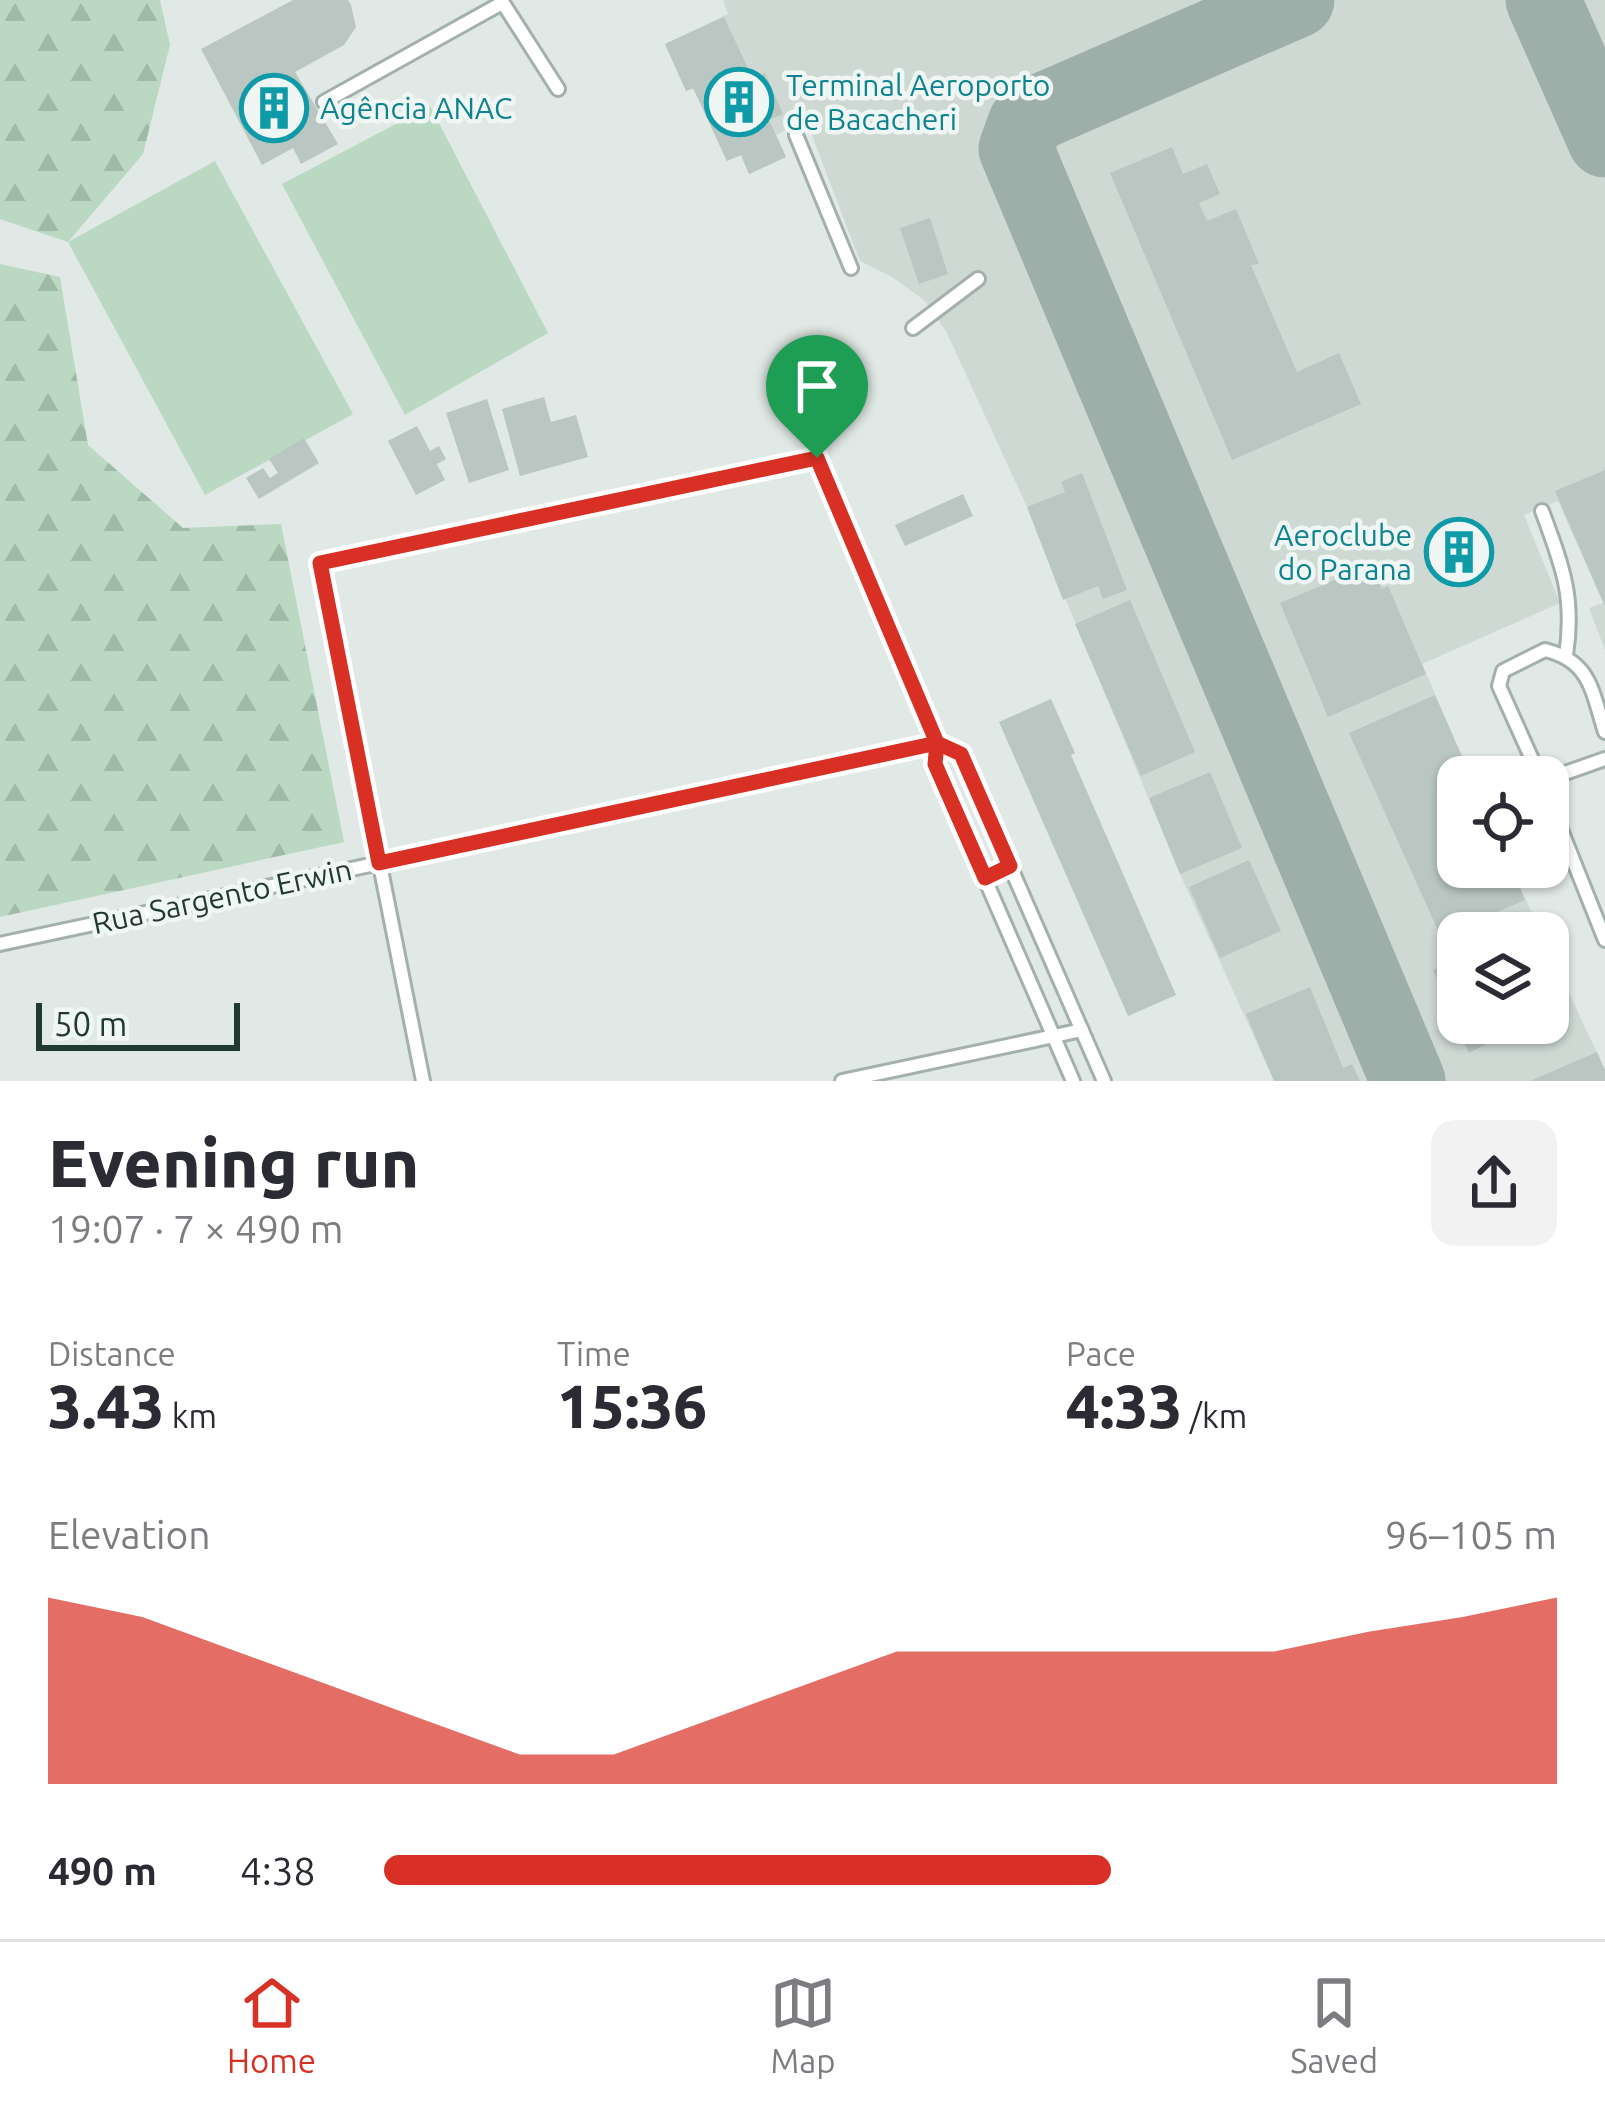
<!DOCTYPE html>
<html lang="en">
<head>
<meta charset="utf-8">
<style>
  body { margin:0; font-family:Ubuntu,sans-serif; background:#f2f2f3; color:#2b2b33; height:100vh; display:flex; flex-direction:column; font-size:45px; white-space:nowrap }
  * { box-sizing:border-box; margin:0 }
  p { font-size:39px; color:#7c7c81 }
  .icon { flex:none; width:66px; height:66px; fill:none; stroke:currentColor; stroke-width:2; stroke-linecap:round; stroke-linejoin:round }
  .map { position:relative; height:1081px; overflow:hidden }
  .drawer { display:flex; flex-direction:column; background:#fff; flex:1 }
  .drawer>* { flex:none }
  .buttons { position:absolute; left:1437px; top:756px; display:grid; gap:24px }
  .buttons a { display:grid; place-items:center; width:132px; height:132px; border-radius:24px; background:#fff; box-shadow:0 3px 9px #0004; font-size:60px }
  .scale { position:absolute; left:36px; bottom:30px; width:204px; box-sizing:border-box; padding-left:12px; border:6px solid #223832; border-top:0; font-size:33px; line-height:42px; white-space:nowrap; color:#223832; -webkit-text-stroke:9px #f0f6f3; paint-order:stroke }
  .pin { position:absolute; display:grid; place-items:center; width:102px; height:102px; color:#fff; margin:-123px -51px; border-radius:50% 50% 50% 0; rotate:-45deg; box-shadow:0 0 12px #0007 }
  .pin .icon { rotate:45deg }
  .round { display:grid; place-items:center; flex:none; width:126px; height:126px; border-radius:24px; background:#f2f2f3 }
  .head { display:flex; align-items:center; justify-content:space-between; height:204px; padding:0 48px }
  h1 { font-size:66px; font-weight:800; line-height:90px }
  .figures { display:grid; grid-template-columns:repeat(3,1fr); gap:18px; height:204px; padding:12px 48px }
  .figures div { display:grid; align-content:center }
  .figures b { font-size:60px; font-weight:800 }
  .figures small { font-size:33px; font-weight:400 }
  .figures p { font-size:33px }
  .chart { height:336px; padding:24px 48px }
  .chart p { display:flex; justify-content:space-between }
  .chart svg { width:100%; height:216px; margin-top:12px; fill:#d93025; opacity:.7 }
  ul { padding:0 48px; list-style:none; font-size:39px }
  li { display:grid; grid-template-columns:192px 144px 1fr; align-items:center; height:90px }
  li i { height:30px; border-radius:15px; background:#d93025 }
  .dock { display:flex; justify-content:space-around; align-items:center; height:168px; border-top:3px solid #e1e1e2; background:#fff; font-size:33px; color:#7c7c81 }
  .dock a { display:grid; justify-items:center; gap:6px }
  .dock .active { color:#d93025 }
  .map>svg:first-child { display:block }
  .built { fill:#ced9d4 }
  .forest { fill:url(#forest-firs) }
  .pitch { fill:#bbd8c3 }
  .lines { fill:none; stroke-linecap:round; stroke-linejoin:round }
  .taxiway { stroke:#9eaea9; stroke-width:75 }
  .building { fill:#b9c6c1 }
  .lane-casing { stroke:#a3b0ac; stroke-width:18 }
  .lane { stroke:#fff; stroke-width:12 }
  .route-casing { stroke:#fff; stroke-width:24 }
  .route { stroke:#d93025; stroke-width:15 }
  .labels { text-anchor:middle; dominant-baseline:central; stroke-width:9; stroke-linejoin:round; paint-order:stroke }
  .culture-label { font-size:30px; fill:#0d838f; stroke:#f0f6f3; text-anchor:start }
  .street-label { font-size:30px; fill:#223832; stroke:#f0f6f3 }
</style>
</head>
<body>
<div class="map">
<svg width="1605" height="1081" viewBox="0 0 1605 1081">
  <defs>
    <pattern id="forest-firs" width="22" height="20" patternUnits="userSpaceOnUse" patternTransform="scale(3)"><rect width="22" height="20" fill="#bbd8c3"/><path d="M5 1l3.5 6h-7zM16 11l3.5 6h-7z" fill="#a0baa8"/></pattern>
  </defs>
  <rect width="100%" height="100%" fill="#e0e9e5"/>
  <path class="built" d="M 723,0 L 1605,0 L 1605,650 L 1589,608 L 1603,603 L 1558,501 L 1524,515 L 1560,603 L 1422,664 L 1471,777 L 1458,777 L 1458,867 L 1511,867 L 1541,933 L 1458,933 L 1458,1023 L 1548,1023 L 1548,948 L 1605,1070 L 1605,1081 L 1274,1081 L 1180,874 L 1027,507 L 946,331 L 924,300 L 892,277 L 860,261 L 806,120 L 776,135 L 786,157 L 749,174 L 741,155 L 727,161 L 694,89 L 686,91 L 665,44 L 728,14 Z"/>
  <g class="forest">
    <path d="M 0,0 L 160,0 L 170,45 L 143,154 L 68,242 L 0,219 Z"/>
    <path d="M 0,264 L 60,277 L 88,445 L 183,528 L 281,524 L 344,842 L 0,917 Z"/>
  </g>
  <g class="pitch">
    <path d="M 430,106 L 548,333 L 405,415 L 282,184 Z"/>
    <path d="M 215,161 L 353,414 L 205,495 L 68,242 Z"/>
  </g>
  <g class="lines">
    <g class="taxiway">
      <path d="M 1297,0 L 1035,114 L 1025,124 L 1016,149 L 1408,1081"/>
      <path d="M 1543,0 L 1605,140"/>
    </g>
  </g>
  <g class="building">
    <path d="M 293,0 L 348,0 L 351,5 L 356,27 L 344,45 L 295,72 L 338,144 L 301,164 L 293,148 L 262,165 L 201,49 Z"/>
    <path d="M 724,17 L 753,79 L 765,73 L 783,114 L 769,120 L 786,157 L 749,174 L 741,155 L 727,161 L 693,88 L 686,91 L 665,44 Z"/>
    <path d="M 1172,147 L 1183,174 L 1207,164 L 1220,194 L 1199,203 L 1207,221 L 1236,209 L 1259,264 L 1251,265 L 1297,372 L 1339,353 L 1361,404 L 1232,460 L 1110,173 Z"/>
    <path d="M 930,218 L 948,274 L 919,284 L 900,228 Z"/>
    <path d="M 544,397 L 551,422 L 576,415 L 588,457 L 520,476 L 502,409 Z"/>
    <path d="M 487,399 L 509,470 L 469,483 L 446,413 Z"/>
    <path d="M 417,426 L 430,451 L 439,446 L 446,459 L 437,464 L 445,480 L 416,495 L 388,441 Z"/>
    <path d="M 304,438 L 319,463 L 259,499 L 246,478 L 263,468 L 270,478 L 278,473 L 269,459 Z"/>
    <path d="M 1605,470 L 1605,606 L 1555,491 Z"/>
    <path d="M 1082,473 L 1127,590 L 1103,599 L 1098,586 L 1063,600 L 1027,507 L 1065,492 L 1061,482 Z"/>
    <path d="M 963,494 L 973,516 L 905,546 L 895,525 Z"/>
    <path d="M 1370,565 L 1382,589 L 1388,586 L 1426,674 L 1328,717 L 1280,603 Z"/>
    <path d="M 1130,600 L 1195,752 L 1141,776 L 1075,624 Z"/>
    <path d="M 1435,695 L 1471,777 L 1458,777 L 1458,867 L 1511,867 L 1525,900 L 1441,937 L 1349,733 Z"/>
    <path d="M 1051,699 L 1075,753 L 1071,755 L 1176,995 L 1128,1016 L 999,722 Z"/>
    <path d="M 1210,772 L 1242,848 L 1180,874 L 1149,798 Z"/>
    <path d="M 1249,860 L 1281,931 L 1220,958 L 1189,887 Z"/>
    <path d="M 1458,958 L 1458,992 L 1446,998 L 1433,970 Z"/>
    <path d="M 1310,987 L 1343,1068 L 1352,1064 L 1360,1081 L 1274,1081 L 1246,1014 Z"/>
    <path d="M 1458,1010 L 1458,1023 L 1529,1023 L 1469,1053 L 1450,1014 Z"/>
    <path d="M 1597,1052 L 1605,1070 L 1605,1081 L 1530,1081 Z"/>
  </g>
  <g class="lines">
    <g class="lane-casing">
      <g id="lane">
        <path d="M 501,0 L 558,89"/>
        <path d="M 324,102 L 502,3"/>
        <path d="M 796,135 L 851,268"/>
        <path d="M 913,328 L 978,279"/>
        <path d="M 1542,511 C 1562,565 1575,597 1566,655"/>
        <path d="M 937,744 L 961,754 L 1104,1081"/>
        <path d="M 1540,777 L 1499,686 L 1503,671 L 1545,650 C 1591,661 1592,692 1605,732"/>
        <path d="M 1548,779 L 1605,759"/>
        <path d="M 1548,797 L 1605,940"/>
        <path d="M 0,944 L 937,744"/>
        <path d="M 423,1081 L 320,563 L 817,458 L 937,744 L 935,764 L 1073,1081"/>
        <path d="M 842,1081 L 1082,1030"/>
      </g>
    </g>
    <use href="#lane" class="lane"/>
  </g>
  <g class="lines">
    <g class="route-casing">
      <path id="route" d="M 817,458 L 320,563 L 379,863 L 937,743 L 961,754 L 1010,866 L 985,878 L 935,764 L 937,743 L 817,458"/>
    </g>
    <use href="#route" class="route"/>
  </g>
  <defs>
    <g id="building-ring" transform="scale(3.45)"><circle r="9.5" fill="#f0f6f3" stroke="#0f9aa8" stroke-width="1.5"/><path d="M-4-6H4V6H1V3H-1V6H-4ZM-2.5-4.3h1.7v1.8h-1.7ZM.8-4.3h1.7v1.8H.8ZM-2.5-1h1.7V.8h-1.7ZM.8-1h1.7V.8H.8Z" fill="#0f9aa8"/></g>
  </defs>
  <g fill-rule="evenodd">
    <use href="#building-ring" x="739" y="102"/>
    <use href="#building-ring" x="274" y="108"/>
    <use href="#building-ring" x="1459" y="552"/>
  </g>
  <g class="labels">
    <g class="culture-label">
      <text x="786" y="85">Terminal Aeroporto<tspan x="786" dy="34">de Bacacheri</tspan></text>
      <text x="320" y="108">Agência ANAC</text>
      <text x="1412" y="535" text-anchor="end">Aeroclube<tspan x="1412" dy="34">do Parana</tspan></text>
    </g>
    <g class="street-label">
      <text transform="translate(222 896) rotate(-12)">Rua Sargento Erwin</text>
    </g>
  </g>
</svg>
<div class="buttons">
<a><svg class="icon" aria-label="locate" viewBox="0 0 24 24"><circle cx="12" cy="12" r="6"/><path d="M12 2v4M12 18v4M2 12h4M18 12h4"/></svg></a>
<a><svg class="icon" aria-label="layers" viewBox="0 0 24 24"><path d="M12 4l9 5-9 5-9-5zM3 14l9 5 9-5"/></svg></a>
</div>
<div class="scale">50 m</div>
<div class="pin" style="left:817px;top:458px;background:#1e9e55"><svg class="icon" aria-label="arrive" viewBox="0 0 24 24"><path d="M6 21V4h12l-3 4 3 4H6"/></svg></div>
</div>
<section class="drawer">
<div class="head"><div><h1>Evening run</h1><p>19:07 · 7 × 490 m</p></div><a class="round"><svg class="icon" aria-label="share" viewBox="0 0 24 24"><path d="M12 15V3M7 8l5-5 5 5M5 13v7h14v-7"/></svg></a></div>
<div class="figures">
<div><p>Distance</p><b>3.43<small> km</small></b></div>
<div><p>Time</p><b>15:36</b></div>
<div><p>Pace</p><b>4:33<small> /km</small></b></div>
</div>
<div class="chart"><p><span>Elevation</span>96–105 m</p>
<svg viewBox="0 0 160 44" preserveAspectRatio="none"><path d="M0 44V6L10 10L20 17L30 24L40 31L50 38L60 38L70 31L80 24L90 17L100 17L110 17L120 17L130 17L140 13L150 10L160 6V44z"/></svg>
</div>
<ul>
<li><b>490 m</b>4:38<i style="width:62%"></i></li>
</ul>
</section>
<nav class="dock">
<a class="active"><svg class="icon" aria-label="home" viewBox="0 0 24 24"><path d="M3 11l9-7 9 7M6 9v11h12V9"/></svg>Home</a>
<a><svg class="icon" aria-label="map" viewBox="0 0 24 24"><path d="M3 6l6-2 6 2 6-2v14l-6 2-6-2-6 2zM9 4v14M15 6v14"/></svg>Map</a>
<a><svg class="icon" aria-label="saved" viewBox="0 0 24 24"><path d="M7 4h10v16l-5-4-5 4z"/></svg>Saved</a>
</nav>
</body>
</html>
